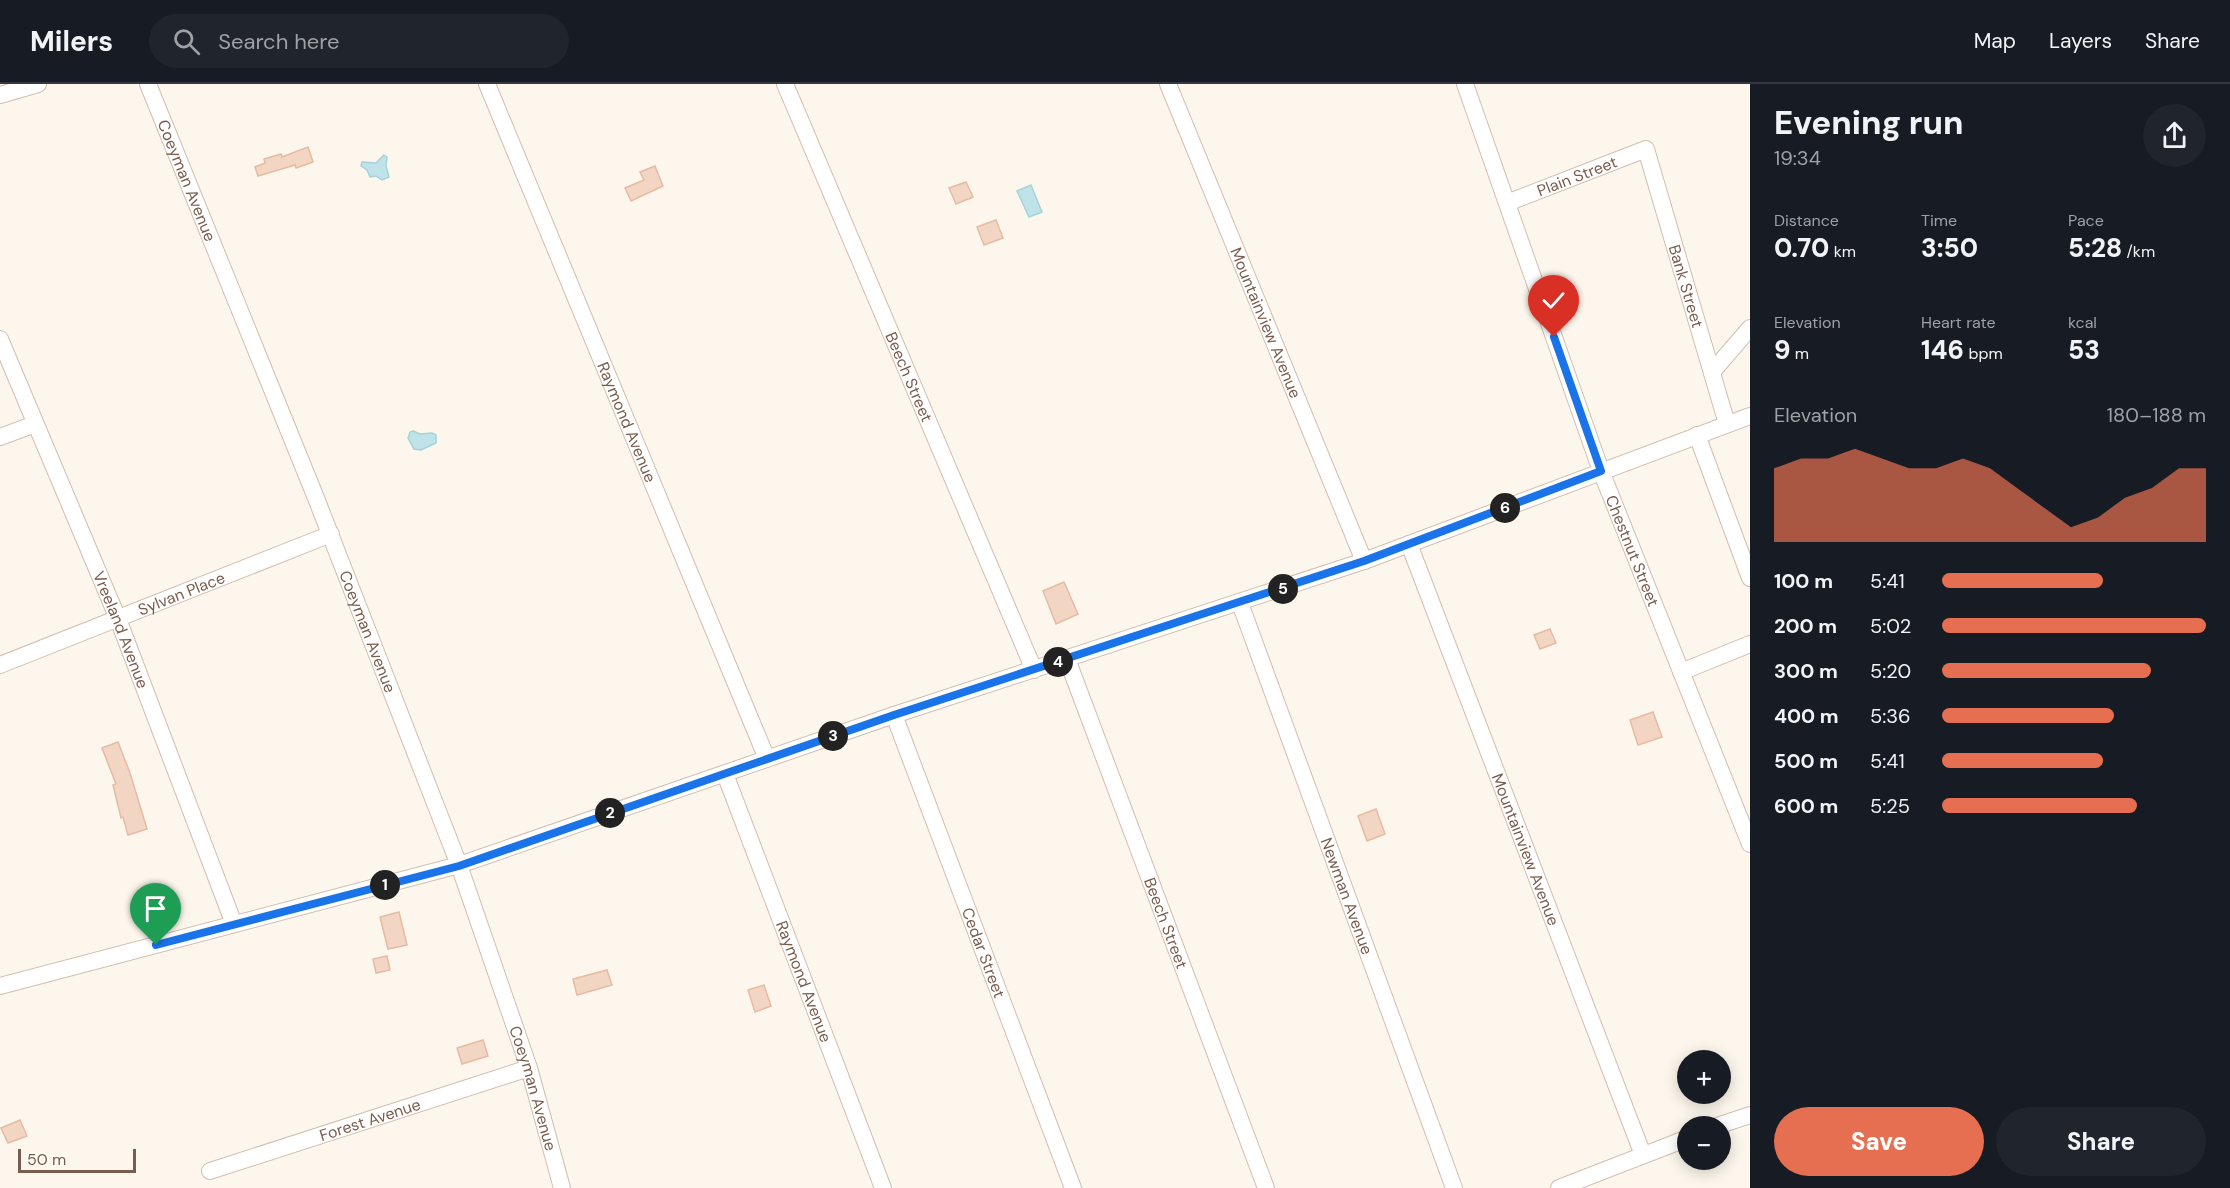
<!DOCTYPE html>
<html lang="en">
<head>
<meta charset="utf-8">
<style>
  body { margin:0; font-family:"DM Sans",sans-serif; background:#20242c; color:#f1f3f6; height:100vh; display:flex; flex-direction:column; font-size:22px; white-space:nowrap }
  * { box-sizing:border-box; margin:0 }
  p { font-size:20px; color:#9ea1a6 }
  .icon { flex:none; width:33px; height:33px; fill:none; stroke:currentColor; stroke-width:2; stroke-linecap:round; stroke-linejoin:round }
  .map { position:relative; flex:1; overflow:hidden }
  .sheet { display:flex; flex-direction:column; background:#171b24; width:480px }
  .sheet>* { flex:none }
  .fabs { position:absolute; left:1677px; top:966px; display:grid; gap:12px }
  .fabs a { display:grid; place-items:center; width:54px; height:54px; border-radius:50%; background:#171b24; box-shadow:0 3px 15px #0003; font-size:30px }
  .scale { position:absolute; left:18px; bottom:15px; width:118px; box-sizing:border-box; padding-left:6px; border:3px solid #7a5c4d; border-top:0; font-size:16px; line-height:21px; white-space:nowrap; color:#7a5c4d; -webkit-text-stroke:4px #fffaf3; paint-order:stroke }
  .pin { position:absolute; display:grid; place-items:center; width:51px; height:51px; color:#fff; margin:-62px -26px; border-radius:50% 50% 50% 0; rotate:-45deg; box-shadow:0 0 6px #0007 }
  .pin .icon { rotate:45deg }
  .km { position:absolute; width:30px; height:30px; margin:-15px; border-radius:50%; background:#222; color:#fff; font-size:16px; line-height:30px; text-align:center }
  .round { display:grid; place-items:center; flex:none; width:63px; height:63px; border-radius:32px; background:#20242c }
  .headline { display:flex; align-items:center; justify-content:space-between; height:102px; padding:0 24px }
  h1 { font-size:33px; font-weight:800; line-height:45px }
  .metrics { display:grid; grid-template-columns:repeat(3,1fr); gap:9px; height:102px; padding:6px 24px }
  .metrics div { display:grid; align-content:center }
  .metrics b { font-size:26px; font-weight:800 }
  .metrics small { font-size:16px; font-weight:400 }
  .metrics p { font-size:16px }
  .chart { height:168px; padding:12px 24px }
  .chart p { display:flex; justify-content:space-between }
  .chart svg { width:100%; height:108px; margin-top:6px; fill:#e76f51; opacity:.7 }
  .button { display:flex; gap:12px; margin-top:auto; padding:12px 24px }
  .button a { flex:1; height:69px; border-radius:36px; background:#e76f51; color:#fff; font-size:24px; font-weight:800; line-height:69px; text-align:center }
  .button a+a { background:#20242c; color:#f1f3f6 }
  ul { padding:0 24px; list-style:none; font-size:20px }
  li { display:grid; grid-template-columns:96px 72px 1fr; align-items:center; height:45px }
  li i { height:15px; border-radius:8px; background:#e76f51 }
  header { display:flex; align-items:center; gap:36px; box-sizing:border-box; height:84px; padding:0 30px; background:#171b24; border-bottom:2px solid #363941 }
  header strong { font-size:28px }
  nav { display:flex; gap:33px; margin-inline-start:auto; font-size:21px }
  .search { width:420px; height:54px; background:#20242c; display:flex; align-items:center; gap:15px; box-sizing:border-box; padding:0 21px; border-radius:33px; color:#9ea1a6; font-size:22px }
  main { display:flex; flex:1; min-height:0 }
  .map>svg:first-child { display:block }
  .water { fill:#bfe3e8; stroke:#a5d3da; stroke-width:1.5 }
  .building { fill:#f3d5c3; stroke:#e6bba3; stroke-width:1.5 }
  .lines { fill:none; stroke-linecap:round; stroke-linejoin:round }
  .minor-casing { stroke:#d1beb0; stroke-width:18 }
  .minor { stroke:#fff; stroke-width:16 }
  .route-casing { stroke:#fff; stroke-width:12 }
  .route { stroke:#1a73e8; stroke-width:8 }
  .labels { text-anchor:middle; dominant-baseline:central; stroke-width:4.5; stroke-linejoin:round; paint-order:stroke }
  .street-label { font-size:16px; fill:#7a5c4d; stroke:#fffaf3 }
</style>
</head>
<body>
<header>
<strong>Milers</strong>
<div class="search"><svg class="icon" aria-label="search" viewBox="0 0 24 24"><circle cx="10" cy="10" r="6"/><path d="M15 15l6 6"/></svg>Search here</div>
<nav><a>Map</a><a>Layers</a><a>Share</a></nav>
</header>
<main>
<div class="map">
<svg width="1750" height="1104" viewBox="0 0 1750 1104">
  <rect width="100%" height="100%" fill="#fdf6ec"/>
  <g class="water">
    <path d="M 384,71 L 387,73 L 386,82 L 389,93 L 382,96 L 376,92 L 370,93 L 367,86 L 361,82 L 362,78 L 376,79 Z"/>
    <path d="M 1031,101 L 1042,128 L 1029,133 L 1017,107 Z"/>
    <path d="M 413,347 L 420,350 L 432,349 L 436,351 L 436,359 L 421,366 L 414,365 L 408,354 L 410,348 Z"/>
  </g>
  <g class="building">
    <path d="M 308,63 L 313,78 L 296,84 L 295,81 L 258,92 L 255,83 L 265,79 L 264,75 L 281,70 L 282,73 Z"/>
    <path d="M 655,82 L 663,102 L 631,117 L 625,104 L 644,96 L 640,88 Z"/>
    <path d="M 966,98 L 973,113 L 956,120 L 949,104 Z"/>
    <path d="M 996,136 L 1003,154 L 984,161 L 977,143 Z"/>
    <path d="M 1064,498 L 1078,530 L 1056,540 L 1043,507 Z"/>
    <path d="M 1550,545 L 1556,559 L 1540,565 L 1534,551 Z"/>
    <path d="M 1653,628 L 1662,653 L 1638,661 L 1630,636 Z"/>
    <path d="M 118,658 L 130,689 L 147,745 L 128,751 L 123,733 L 121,734 L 113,701 L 116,700 L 102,664 Z"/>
    <path d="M 1376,725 L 1385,750 L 1367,757 L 1358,732 Z"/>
    <path d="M 399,828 L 407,861 L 388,865 L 380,833 Z"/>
    <path d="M 387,872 L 390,886 L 376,889 L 373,875 Z"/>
    <path d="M 607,886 L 612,901 L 577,911 L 573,895 Z"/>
    <path d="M 764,901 L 771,922 L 755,928 L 748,906 Z"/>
    <path d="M 483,956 L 488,972 L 462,980 L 457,964 Z"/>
    <path d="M 20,1036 L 27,1052 L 8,1059 L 1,1044 Z"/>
  </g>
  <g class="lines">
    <g class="minor-casing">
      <g id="minor">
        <path id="s1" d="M 148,0 L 316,414 L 459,781 L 529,984 L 562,1104"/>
        <path id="s2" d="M 487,0 L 767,675"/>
        <path id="s3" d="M 785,0 L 1034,586"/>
        <path id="s4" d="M 1168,0 L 1364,477"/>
        <path id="s5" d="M 1465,0 L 1601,387 L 1750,760"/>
        <path d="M 0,11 L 38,0"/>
        <path id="s6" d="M 1507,119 L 1646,65 L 1727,340"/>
        <path id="s7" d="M 0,255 L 118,535 L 234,840"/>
        <path d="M 1712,288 L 1750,244"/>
        <path d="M 1697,351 L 1750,494"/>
        <path d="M 0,353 L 35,340"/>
        <path id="s8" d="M 1409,460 L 1643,1071"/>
        <path id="s9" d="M 1240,519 L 1454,1104"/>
        <path id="s10" d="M 1067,575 L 1266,1104"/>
        <path id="s11" d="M 0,581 L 331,450"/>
        <path d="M 1681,588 L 1750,560"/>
        <path id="s12" d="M 894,631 L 1073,1104"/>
        <path id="s13" d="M 725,690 L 883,1104"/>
        <path d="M 0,902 L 459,781 L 894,631 L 1364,477 L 1750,332"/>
        <path d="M 1717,1042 L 1750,1031"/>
        <path id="s14" d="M 210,1087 L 529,984"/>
        <path d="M 1559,1104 L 1688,1054"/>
      </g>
    </g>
    <use href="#minor" class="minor"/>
  </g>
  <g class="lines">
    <g class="route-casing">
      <path id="route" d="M 156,861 L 459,782 L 894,631 L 1364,477 L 1601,387 L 1554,253"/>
    </g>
    <use href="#route" class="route"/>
  </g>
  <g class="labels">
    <g class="street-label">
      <text stroke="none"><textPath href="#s6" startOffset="75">Plain Street</textPath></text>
      <text stroke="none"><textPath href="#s1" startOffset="104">Coeyman Avenue</textPath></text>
      <text stroke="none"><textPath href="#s6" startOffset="292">Bank Street</textPath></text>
      <text stroke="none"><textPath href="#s4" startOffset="258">Mountainview Avenue</textPath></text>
      <text stroke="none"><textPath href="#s3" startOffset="318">Beech Street</textPath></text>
      <text stroke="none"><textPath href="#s2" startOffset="366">Raymond Avenue</textPath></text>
      <text stroke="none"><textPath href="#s5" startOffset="496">Chestnut Street</textPath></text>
      <text stroke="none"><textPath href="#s11" startOffset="195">Sylvan Place</textPath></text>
      <text stroke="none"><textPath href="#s7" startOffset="315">Vreeland Avenue</textPath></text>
      <text stroke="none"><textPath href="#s1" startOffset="590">Coeyman Avenue</textPath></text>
      <text stroke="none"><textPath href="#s8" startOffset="327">Mountainview Avenue</textPath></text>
      <text stroke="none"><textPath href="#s9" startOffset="312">Newman Avenue</textPath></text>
      <text stroke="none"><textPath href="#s10" startOffset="282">Beech Street</textPath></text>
      <text stroke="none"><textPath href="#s12" startOffset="254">Cedar Street</textPath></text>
      <text stroke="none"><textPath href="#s13" startOffset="222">Raymond Avenue</textPath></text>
      <text stroke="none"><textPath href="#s1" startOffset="1076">Coeyman Avenue</textPath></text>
      <text stroke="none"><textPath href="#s14" startOffset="168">Forest Avenue</textPath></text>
    </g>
  </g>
</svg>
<div class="fabs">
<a>+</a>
<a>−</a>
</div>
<div class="scale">50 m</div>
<div class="pin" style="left:156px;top:861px;background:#1e9e55"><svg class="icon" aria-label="arrive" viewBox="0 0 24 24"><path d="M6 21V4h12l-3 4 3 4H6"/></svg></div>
<div class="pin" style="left:1554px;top:253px;background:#d93025"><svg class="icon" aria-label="check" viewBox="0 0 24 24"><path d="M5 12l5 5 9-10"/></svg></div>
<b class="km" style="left:385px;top:801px">1</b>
<b class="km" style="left:610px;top:729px">2</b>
<b class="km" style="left:833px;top:652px">3</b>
<b class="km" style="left:1058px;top:578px">4</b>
<b class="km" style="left:1283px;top:505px">5</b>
<b class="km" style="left:1505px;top:424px">6</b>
</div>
<section class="sheet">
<div class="headline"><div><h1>Evening run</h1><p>19:34</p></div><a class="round"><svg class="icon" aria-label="share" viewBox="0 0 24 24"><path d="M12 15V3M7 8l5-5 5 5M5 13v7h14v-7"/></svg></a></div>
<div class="metrics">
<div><p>Distance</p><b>0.70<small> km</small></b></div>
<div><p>Time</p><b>3:50</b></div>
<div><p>Pace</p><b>5:28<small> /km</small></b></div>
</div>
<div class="metrics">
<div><p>Elevation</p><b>9<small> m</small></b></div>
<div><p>Heart rate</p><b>146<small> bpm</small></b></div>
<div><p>kcal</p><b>53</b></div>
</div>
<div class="chart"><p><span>Elevation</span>180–188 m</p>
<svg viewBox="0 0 160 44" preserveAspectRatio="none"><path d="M0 44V14L10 10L20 10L30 6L40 10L50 14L60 14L70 10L80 14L90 22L100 30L110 38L120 34L130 26L140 22L150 14L160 14V44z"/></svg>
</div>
<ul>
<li><b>100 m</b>5:41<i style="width:61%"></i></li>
<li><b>200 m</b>5:02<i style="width:100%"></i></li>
<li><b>300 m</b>5:20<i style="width:79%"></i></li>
<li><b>400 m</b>5:36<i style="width:65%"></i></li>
<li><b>500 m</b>5:41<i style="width:61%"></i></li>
<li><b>600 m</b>5:25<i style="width:74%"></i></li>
</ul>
<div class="button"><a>Save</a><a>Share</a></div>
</section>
</main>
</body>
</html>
